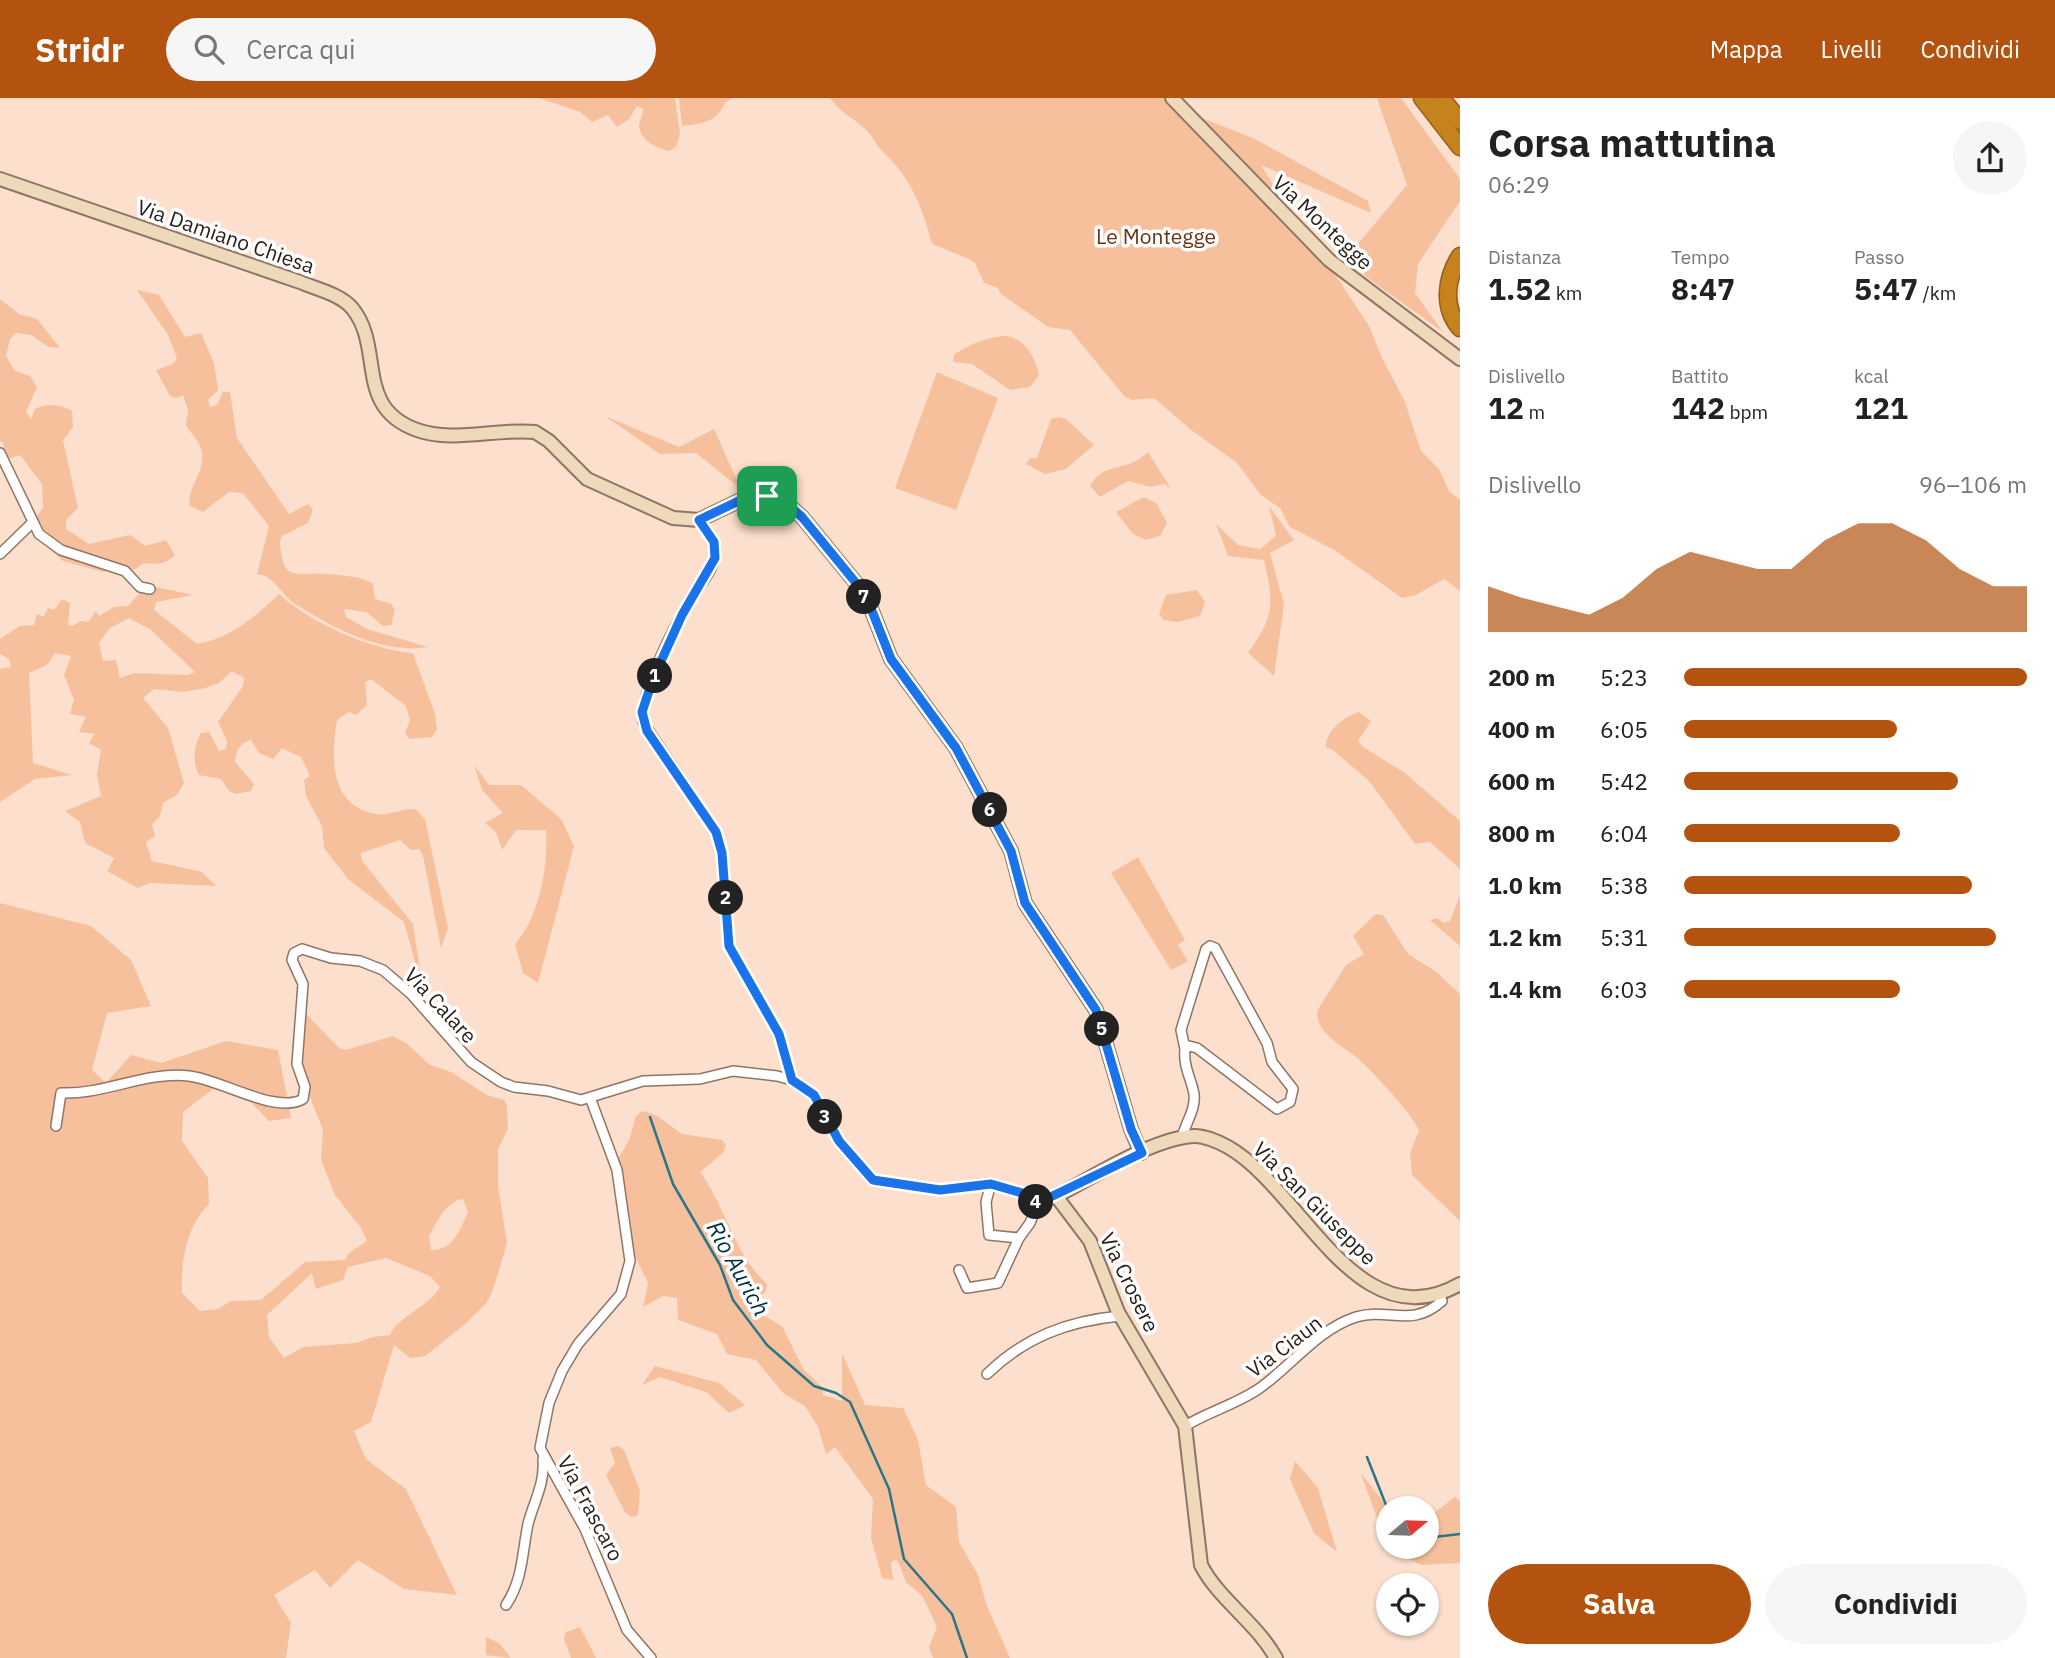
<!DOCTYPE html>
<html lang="it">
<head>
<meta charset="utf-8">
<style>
  body { margin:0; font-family:"IBM Plex Sans",sans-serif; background:#f6f6f6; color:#222; height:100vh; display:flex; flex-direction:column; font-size:26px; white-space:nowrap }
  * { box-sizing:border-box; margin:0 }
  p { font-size:23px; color:#767676 }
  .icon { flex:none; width:38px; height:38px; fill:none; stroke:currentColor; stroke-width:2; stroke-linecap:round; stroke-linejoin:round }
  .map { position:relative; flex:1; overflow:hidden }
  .panel { display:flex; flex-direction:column; background:#fff; width:595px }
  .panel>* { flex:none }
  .needle { width:46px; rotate:71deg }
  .fabs { position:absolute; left:1376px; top:1398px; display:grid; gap:14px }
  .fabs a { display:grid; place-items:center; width:63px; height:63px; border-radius:50%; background:#fff; box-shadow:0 2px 5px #0004; font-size:35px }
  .pin { position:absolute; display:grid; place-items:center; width:60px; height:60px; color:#fff; margin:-30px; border-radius:14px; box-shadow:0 4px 10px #0006 }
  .km { position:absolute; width:35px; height:35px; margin:-18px; border-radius:50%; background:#222; color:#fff; font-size:19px; line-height:35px; text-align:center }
  .round { display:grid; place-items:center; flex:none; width:74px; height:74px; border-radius:37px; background:#f6f6f6 }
  .overview { display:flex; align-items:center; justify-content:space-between; height:119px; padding:0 28px }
  h1 { font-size:38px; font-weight:700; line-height:52px }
  .stats { display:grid; grid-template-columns:repeat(3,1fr); gap:10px; height:119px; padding:7px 28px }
  .stats div { display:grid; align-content:center }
  .stats b { font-size:30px; font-weight:700 }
  .stats small { font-size:19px; font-weight:400 }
  .stats p { font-size:19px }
  .chart { height:196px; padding:14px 28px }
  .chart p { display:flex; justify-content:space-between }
  .chart svg { width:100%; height:126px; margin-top:7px; fill:#b3530f; opacity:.7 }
  .action { display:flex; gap:14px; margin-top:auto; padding:14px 28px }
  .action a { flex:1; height:80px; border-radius:42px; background:#b3530f; color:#fff; font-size:28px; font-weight:700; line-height:80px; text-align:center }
  .action a+a { background:#f6f6f6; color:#222 }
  ul { padding:0 28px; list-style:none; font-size:23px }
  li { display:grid; grid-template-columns:112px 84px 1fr; align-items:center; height:52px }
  li i { height:18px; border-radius:9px; background:#b3530f }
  header { display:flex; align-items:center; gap:42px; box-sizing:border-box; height:98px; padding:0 35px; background:#b3530f; color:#fff }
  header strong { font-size:33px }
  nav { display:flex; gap:38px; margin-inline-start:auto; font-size:24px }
  .search { width:490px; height:63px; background:#f6f6f6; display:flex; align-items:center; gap:18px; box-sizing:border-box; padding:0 24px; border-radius:38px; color:#767676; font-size:26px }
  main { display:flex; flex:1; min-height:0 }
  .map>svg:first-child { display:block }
  .green { fill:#f7c09c; fill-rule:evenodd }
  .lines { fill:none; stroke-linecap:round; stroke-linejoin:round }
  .stream { stroke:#297689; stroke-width:2.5 }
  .street-casing { stroke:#8f7565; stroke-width:12 }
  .secondary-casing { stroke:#8f7565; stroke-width:16 }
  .highway-casing { stroke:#8f5f1b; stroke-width:19 }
  .street { stroke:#fff; stroke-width:9 }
  .secondary { stroke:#eedabb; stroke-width:12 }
  .highway { stroke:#c6821c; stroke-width:16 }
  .route-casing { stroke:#fff; stroke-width:14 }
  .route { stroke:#1a73e8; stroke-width:9 }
  .labels { text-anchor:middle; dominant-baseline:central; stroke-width:7; stroke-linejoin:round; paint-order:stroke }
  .street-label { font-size:21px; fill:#281e18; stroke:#fff }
  .park-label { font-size:21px; fill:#653613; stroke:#fff }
  .water-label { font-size:23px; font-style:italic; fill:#00313e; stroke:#fff }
</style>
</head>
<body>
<header>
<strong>Stridr</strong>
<div class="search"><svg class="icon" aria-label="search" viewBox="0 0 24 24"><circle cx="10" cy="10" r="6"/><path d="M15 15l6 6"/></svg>Cerca qui</div>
<nav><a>Mappa</a><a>Livelli</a><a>Condividi</a></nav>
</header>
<main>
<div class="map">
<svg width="1460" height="1560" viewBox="0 0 1460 1560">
  <rect width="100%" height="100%" fill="#fcdfcd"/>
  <g class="green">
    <path d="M 539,0 L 675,0 L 680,36 L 676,49 L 669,53 C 657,50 640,43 639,28 C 639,22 643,18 643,11 L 637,8 L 629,21 L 617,29 L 608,17 L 592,24 L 580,14 Z"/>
    <path d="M 679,0 L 732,0 C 723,5 723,11 717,17 C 709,25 693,27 682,28 Z"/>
    <path d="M 830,0 L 1176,0 L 1190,15 L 1255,41 L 1368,103 L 1371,115 L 1261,67 L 1310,147 L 1332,172 L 1369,228 L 1382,260 L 1405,304 L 1421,353 L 1439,371 L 1449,393 L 1460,402 L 1460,493 L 1444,481 L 1416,497 L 1402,500 L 1336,453 L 1290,429 L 1280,410 L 1261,397 L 1237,365 L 1190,331 L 1154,300 L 1132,302 L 1125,299 L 1070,232 L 1048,229 L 1001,196 L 998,190 L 984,185 L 975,165 L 969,161 L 932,146 C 922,108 911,80 882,53 C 876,47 873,38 866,32 C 854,20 840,15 830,0 Z"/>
    <path d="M 1377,0 L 1401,0 L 1460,81 L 1460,103 L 1418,166 L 1415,195 L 1443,234 L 1365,178 L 1358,146 L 1407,87 Z"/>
    <path d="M 137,192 L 159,197 L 185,239 L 201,235 L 214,265 L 218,292 L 208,302 L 210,309 L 217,307 L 223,294 L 230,294 L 237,340 L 289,416 L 308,406 L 313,411 L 308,425 L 282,438 C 278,447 281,451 282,459 C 285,484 307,473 326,476 C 339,477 363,478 373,486 L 375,501 L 391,506 L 395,512 L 391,527 L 383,528 L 366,514 L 344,511 L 346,519 L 367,531 L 428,549 C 383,557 332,529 295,506 C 282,497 273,477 257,476 L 269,428 L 243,395 L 229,394 L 203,414 L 190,408 C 186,391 205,374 202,355 C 200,342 191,337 186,327 L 188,312 L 183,297 L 177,300 L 170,298 L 156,272 L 173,266 L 177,260 L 168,237 Z"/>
    <path d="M 0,201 L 19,216 L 37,221 L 60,250 L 49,249 L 31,237 L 16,235 L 10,241 L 6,258 L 15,273 L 30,278 L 37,289 L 26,314 L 31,321 L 35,311 C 46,305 61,306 72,313 L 73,329 L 63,342 L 78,410 L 66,422 L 66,431 L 89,446 L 130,437 L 145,448 L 166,442 L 175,457 C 167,466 156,467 144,465 L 131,474 L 117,470 L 103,474 L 63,463 L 33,436 L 31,426 L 43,410 L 42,386 L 20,357 L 5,362 L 3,345 L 0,343 Z"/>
    <path d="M 1007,238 C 1026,242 1035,259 1039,277 L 1030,289 L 1010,292 L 972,266 L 953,264 L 954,257 C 967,247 990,238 1007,238 Z"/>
    <path d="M 937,274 L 998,300 L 956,412 L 895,390 Z"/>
    <path d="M 605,318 L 679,349 L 714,331 L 741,391 L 696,355 L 660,356 Z"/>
    <path d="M 1059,319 L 1066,321 L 1094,347 L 1066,371 L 1045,376 L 1026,366 L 1030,360 L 1037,360 L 1051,321 Z"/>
    <path d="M 1148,354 L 1171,391 L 1165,386 L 1150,389 L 1128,383 L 1100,399 L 1090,388 C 1104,363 1127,375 1148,354 Z"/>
    <path d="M 1144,399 L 1157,406 L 1167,425 L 1160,438 L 1146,442 L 1133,436 L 1116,414 Z"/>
    <path d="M 1269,408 L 1294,442 L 1270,455 L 1284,506 L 1274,578 L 1248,555 C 1275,518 1274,505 1264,462 L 1228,458 L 1216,426 L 1238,447 L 1260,451 L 1276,438 Z"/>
    <path d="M 147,487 L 193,497 L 156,504 L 154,512 L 197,546 C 227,542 258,517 279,496 C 310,525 371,552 413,555 L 435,616 L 437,631 L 432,639 L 410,641 L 405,635 L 410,622 L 406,608 L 371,581 L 365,584 L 367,607 L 356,617 L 349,614 L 337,622 C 331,659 329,709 377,716 C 389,718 402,710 415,711 L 425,721 L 448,830 L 441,850 L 423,758 L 419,751 L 411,752 L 400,742 L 361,755 L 362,763 L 413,826 L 423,893 L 404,824 L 348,781 L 324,750 L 322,728 L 306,698 L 304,682 L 310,678 L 301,659 L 282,650 L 273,661 L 259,655 L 251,642 C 239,646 236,652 235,664 L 254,686 L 251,693 L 236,696 L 229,693 L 221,681 L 199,677 C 192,666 194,646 201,635 L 209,634 L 219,653 L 226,651 L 227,643 L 218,624 L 243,588 L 244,580 L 232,573 L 219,585 L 205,590 L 183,594 L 154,591 L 143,600 L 168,630 L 184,685 L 177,697 L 163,705 L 160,718 L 152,727 L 155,738 L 146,744 L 152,763 L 202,774 L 216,788 L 150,785 L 138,790 L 107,773 L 114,760 L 85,745 L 80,724 L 65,713 L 101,698 L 97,677 L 101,652 L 89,645 L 95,636 L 79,634 L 86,619 L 70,616 L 74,602 L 64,577 L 71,558 L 55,555 L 47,567 L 29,575 L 33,665 L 72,677 L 35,681 L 0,704 L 0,571 L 11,569 L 9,561 L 0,556 L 0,541 L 20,528 L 34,527 L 37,516 L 44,519 L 48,510 L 54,512 L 62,501 L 70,505 L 68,527 L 72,528 L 81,523 L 88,524 L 96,513 L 99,518 L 114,509 L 128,508 ZM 129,520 L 151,532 L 195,574 L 188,577 L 134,575 L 120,580 L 116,562 L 103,563 L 99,545 L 110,530 Z"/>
    <path d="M 1197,492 L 1205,504 L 1200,518 L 1178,524 L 1163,522 L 1159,516 L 1166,497 Z"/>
    <path d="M 1359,614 L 1371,623 L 1358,643 L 1363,649 L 1405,675 L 1460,723 L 1460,771 L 1430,744 L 1415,746 L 1370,684 L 1333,652 L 1326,649 C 1325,634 1345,617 1359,614 Z"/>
    <path d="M 474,667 L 489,687 L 521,687 L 561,721 L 574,748 L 538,885 L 523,875 L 515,846 C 540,818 548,769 546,732 L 516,732 L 502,752 L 496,734 L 485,725 L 503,715 L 482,692 Z"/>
    <path d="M 1138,759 L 1185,842 L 1178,847 L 1188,863 L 1171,872 L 1111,775 Z"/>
    <path d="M 1460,797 L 1460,848 L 1430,822 L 1437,820 L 1443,825 L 1450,823 Z"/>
    <path d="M 0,805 L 91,828 L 131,862 L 151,908 L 107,915 L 92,972 L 106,985 L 131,957 L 161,965 L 226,943 L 278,952 L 291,1020 L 269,1023 L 239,992 L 214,990 L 183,1014 L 182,1043 L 208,1080 L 209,1106 C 186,1129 181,1163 182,1195 L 200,1213 L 218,1211 L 231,1203 L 261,1202 L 305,1164 L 345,1162 L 348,1156 L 367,1143 L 361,1130 L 335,1097 L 321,1062 L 323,1032 L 297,966 L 304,914 L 339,950 L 346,952 L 393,938 L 406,945 L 430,967 L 451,974 L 487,997 L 504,1002 L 507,1008 L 508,1031 L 498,1051 L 498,1088 L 507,1145 L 493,1192 L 486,1206 L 464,1227 L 425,1258 L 410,1260 L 394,1247 L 371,1324 L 354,1333 L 366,1361 L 406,1391 L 457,1497 L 404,1491 L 358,1462 L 330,1490 L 315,1472 L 274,1497 L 291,1525 L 286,1560 L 0,1560 ZM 463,1101 L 468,1114 C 460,1131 453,1153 431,1152 L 429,1138 C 437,1124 446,1103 463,1101 ZM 386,1160 L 430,1178 L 440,1189 C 428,1210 398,1218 390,1237 L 373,1239 L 356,1245 L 303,1249 L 284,1260 L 269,1239 L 267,1217 L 312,1175 L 316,1191 L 343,1182 L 348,1169 Z"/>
    <path d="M 1376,816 L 1383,817 L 1408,856 L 1435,873 L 1460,896 L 1460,1123 L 1412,1077 L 1410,1055 L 1419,1033 C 1415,1019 1375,977 1363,965 C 1348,950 1316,938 1317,913 L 1346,867 L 1364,856 L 1353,838 Z"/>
    <path d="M 642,1013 L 656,1017 L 682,1036 L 722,1042 L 726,1048 L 723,1055 L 700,1074 C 726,1109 734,1156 767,1186 L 766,1193 L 753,1205 L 754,1212 L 782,1228 L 804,1272 L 822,1289 L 823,1297 L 842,1303 L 842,1255 L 865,1307 L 903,1310 L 918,1342 L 926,1387 L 956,1409 L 959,1444 L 978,1477 L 987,1508 L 1010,1560 L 933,1560 L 929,1549 L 937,1529 L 923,1499 L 906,1484 L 897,1461 L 891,1465 L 893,1482 L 882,1480 L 871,1440 L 873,1401 L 835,1349 L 826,1356 L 818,1329 L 805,1308 L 784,1296 L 756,1262 L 727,1256 L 717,1236 L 678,1222 L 677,1200 L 663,1198 L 643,1209 L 648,1185 L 633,1154 L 618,1061 L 629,1042 L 636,1018 Z"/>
    <path d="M 655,1268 L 719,1285 L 745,1307 L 729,1315 L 706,1294 L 660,1279 L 642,1287 Z"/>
    <path d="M 618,1348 L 624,1352 L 640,1393 L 638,1417 L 631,1419 L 625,1414 L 606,1377 L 615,1365 L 610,1350 Z"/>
    <path d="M 1295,1363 L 1318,1390 L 1337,1454 L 1314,1435 L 1290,1381 Z"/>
    <path d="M 1361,1376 L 1389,1410 L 1388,1449 L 1426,1449 L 1426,1421 L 1455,1399 L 1460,1403 L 1460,1465 L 1421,1467 L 1388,1450 Z"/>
    <path d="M 580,1529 L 596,1560 L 571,1560 L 564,1541 L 566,1534 Z"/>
    <path d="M 486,1539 L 499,1545 L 511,1560 L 486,1557 Z"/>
  </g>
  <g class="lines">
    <g class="stream">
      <path d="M 650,1019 L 673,1086 L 720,1167 L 733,1202 L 767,1247 L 814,1288 L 836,1295 L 850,1304 L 889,1391 L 904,1461 L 952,1516 L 967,1560"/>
      <path d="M 1367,1359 L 1388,1412"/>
      <path d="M 1426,1440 L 1460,1436"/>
    </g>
    <g class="street-casing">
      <g id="street">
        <path d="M 0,355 L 39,436 L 61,452 L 125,473 L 140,489 L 150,491"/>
        <path d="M 699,422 C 705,430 714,440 715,450 C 717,469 702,484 692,499 C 676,525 639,595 643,624 L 716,734 L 722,755 L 729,848 L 779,936 L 792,982"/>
        <path d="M 0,456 L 33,424"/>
        <path d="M 591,1002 L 617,1072 L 630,1163 L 621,1196 L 578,1246 L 562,1273 L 549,1305 L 540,1350 L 585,1431 L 627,1532 L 651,1560"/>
        <path d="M 56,1028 L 61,995 C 104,997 145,973 189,978 C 220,981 276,1017 303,1001 L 305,989 L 297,966 L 303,886 L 292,862 L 294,855 L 302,851 L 331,860 L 360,863 L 383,872 L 411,896 L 471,964 L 501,984 L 514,989 L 548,993 L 581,1002 L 643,983 L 700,981 L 733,973 L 777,978 L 792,982 L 814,997 L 839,1043 L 873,1082 L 940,1092 L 991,1085 L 1029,1098 L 1038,1105"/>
        <path d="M 1182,1040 C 1185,1025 1196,1012 1194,996 C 1191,980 1183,968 1185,951 L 1189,948 L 1197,950 L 1277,1011 L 1290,1004 L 1293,991 L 1272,964 L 1267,945 L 1215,850 L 1210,848 L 1206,851 L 1181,932 L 1185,951"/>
        <path d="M 991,1085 L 986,1104 L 989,1137 L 1019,1140 L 1030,1125 L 1038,1105"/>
        <path d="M 1038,1105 L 1056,1098"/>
        <path d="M 959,1172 L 967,1190 L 998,1185 L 1019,1140"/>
        <path d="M 987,1276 C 1025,1239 1068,1223 1120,1218"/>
        <path d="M 1185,1328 C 1208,1314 1234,1307 1257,1292 C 1290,1270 1316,1232 1356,1219 C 1389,1209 1411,1231 1442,1203 L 1439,1197"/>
        <path d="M 506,1507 C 523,1482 522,1455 528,1426 C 534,1403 545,1386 543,1361"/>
      </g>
    </g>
    <g class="secondary-casing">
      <g id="secondary">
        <path d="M 1172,0 L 1329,162 L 1460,261"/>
        <path d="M 0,81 L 300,184 C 316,191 340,196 352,210 C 385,250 353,309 417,332 C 453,345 497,330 535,334 L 549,343 L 587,381 L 673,420 L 699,422 L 749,398 L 767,398 L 786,405 L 802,419 L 856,485 L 872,513 L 891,561 L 956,650 L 1011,753 L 1025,805 L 1096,912 L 1131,1031 L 1141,1055"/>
        <path d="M 1276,1560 C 1255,1523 1219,1502 1201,1467 L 1185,1328 L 1118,1214 L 1090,1143 L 1056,1098 C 1094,1079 1151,1041 1193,1038 C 1203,1037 1219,1044 1228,1049 C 1302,1091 1357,1245 1460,1186"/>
      </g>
    </g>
    <g class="highway-casing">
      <g id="highway">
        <path d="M 1422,0 L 1460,49"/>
        <path d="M 1441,0 L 1460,23"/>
        <path d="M 1460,158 C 1446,180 1442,209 1460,230"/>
      </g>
    </g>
    <use href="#street" class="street"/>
    <use href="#secondary" class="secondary"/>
    <use href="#highway" class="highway"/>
  </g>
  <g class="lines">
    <g class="route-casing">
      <path id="route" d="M 749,398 L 767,398 L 786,405 L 802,419 L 856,485 L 872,513 L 891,561 L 956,650 L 1011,753 L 1025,805 L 1096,912 L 1131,1031 L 1142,1055 L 1038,1105 L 1029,1097 L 991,1086 L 940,1092 L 873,1082 L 839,1043 L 814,997 L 792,982 L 779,936 L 729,848 L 722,755 L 716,734 L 647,633 L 642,614 L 653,581 L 682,517 L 715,460 L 714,444 L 699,422 Z"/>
    </g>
    <use href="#route" class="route"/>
  </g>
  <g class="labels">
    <g class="street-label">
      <text transform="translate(1323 124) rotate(43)">Via Montegge</text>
      <text transform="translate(226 138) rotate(19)">Via Damiano Chiesa</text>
      <text transform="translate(441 907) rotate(47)">Via Calare</text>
      <text transform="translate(1315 1105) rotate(45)">Via San Giuseppe</text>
      <text transform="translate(1130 1184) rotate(64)">Via Crosere</text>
      <text transform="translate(1284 1248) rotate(-37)">Via Ciaun</text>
      <text transform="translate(591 1410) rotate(62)">Via Frascaro</text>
    </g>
    <g class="park-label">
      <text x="1156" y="138">Le Montegge</text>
    </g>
    <g class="water-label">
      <text transform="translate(739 1170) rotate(61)">Rio Aurich</text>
    </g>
  </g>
</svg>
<div class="fabs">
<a><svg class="needle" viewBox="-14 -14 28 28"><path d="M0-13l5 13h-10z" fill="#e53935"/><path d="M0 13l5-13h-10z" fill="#767676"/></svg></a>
<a><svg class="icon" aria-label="locate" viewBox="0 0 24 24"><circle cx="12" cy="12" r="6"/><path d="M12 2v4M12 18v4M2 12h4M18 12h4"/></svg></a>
</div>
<div class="pin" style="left:767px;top:398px;background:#1e9e55"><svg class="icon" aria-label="arrive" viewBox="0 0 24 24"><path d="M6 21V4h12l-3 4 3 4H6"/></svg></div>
<b class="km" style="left:655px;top:578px">1</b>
<b class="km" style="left:726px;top:800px">2</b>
<b class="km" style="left:825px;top:1019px">3</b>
<b class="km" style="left:1036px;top:1104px">4</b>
<b class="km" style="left:1102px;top:931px">5</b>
<b class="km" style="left:990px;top:712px">6</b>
<b class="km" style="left:864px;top:499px">7</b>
</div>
<section class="panel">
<div class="overview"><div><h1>Corsa mattutina</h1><p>06:29</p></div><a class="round"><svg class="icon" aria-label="share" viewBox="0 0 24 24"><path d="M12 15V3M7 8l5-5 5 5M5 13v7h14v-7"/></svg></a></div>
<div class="stats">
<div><p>Distanza</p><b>1.52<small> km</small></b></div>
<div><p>Tempo</p><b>8:47</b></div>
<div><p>Passo</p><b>5:47<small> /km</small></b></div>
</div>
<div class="stats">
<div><p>Dislivello</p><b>12<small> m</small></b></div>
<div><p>Battito</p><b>142<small> bpm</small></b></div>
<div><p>kcal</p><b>121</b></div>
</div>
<div class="chart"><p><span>Dislivello</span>96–106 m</p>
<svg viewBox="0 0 160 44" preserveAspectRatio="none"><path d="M0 44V28L10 32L20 35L30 38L40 32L50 22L60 16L70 19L80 22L90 22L100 12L110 6L120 6L130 12L140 22L150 28L160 28V44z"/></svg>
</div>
<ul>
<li><b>200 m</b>5:23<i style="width:100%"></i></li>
<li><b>400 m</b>6:05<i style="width:62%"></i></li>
<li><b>600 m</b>5:42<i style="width:80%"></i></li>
<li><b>800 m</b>6:04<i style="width:63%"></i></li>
<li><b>1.0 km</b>5:38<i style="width:84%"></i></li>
<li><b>1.2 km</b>5:31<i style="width:91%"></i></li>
<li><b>1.4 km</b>6:03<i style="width:63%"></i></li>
</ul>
<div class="action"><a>Salva</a><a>Condividi</a></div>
</section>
</main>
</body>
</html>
